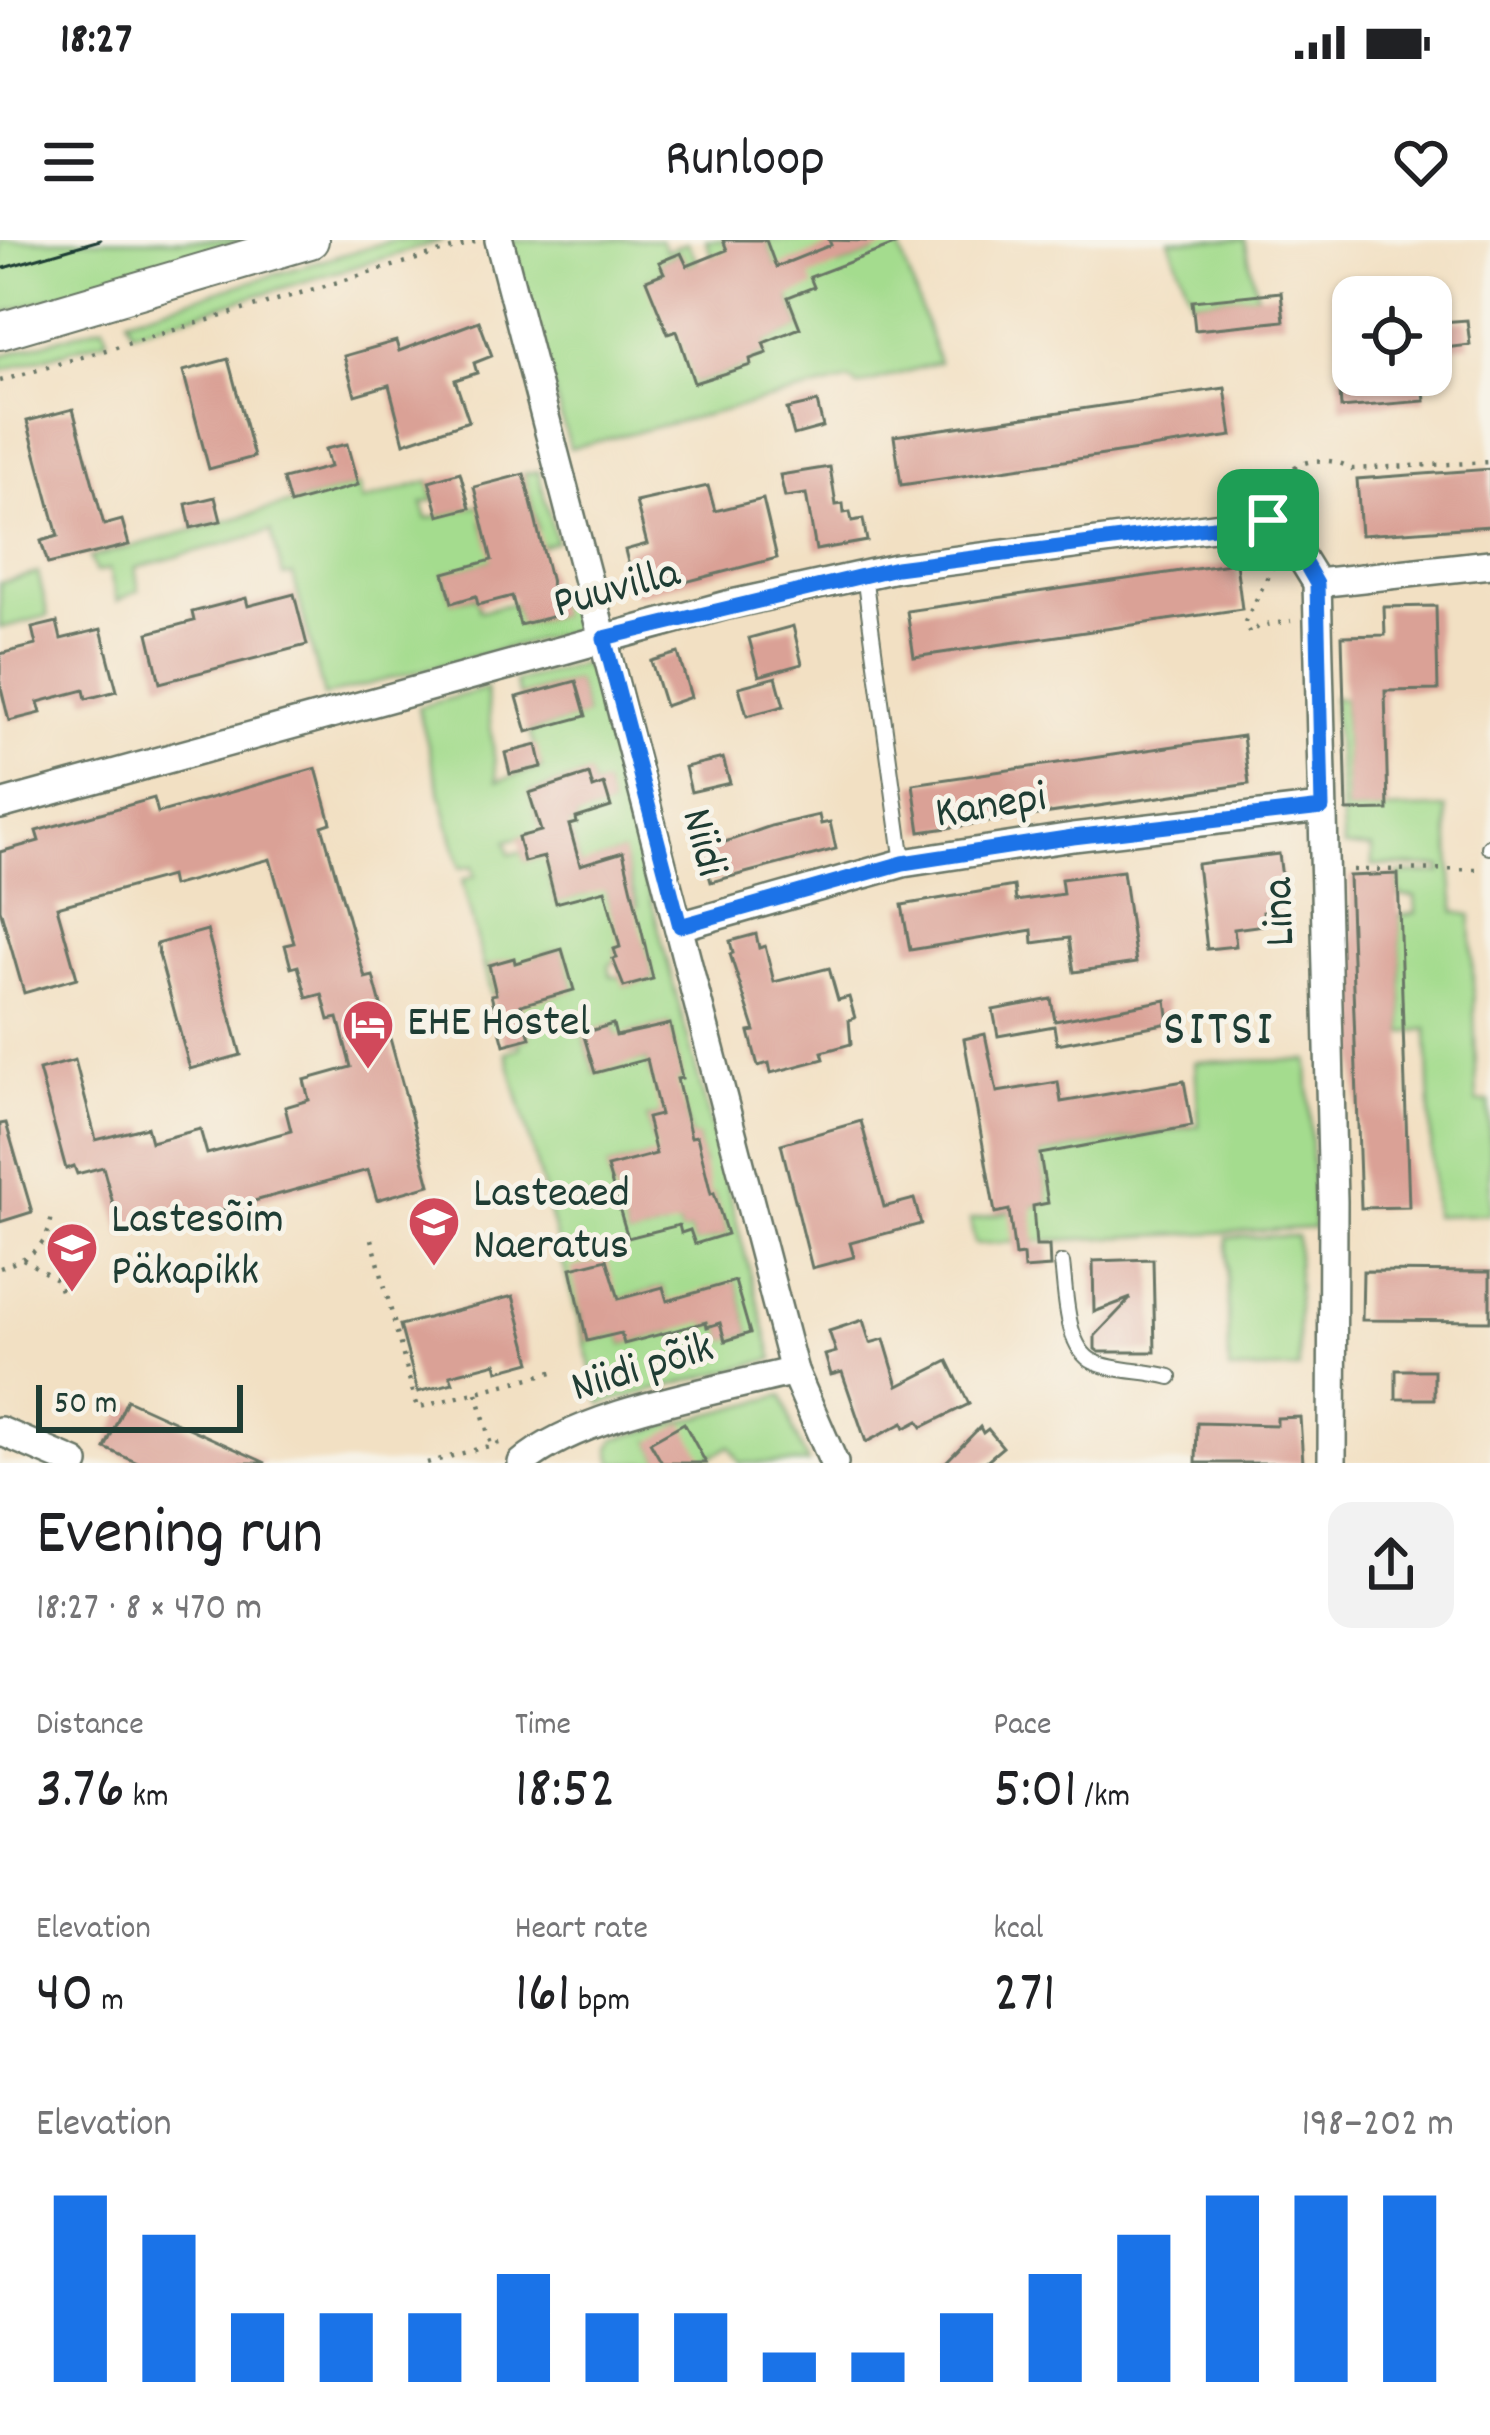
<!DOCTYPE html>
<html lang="en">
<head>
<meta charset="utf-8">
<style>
  body { margin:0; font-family:Dekko,sans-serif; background:#f2f2f2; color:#202124; height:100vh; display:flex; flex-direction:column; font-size:45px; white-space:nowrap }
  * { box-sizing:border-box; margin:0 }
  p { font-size:39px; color:#757577 }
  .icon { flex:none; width:66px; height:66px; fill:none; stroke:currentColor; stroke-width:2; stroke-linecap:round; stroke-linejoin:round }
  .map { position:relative; height:1223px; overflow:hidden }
  .details { display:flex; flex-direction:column; background:#fff; flex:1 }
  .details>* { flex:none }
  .controls { position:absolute; left:1332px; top:36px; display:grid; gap:24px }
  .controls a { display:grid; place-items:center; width:120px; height:120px; border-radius:24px; background:#fff; box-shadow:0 3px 9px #0004; font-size:60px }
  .scale { position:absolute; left:36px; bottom:30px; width:207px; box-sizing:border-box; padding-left:12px; border:6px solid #1f3d34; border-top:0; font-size:33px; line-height:42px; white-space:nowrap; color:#1f3d34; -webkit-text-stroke:9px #f7f3e8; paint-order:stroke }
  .pin { position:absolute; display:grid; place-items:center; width:102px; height:102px; color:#fff; margin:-51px; border-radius:24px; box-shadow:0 6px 18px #0006 }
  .round { display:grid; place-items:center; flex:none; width:126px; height:126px; border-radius:24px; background:#f2f2f2 }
  .headline { display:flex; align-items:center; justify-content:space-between; height:204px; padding:0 36px }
  h1 { font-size:66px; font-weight:600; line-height:90px }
  .metrics { display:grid; grid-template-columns:repeat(3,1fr); gap:18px; height:204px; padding:12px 36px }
  .metrics div { display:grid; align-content:center }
  .metrics b { font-size:60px; font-weight:600 }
  .metrics small { font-size:33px; font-weight:400 }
  .metrics p { font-size:33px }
  .chart { height:336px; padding:24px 36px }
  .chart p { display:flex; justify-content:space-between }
  .chart svg { width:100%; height:216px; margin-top:12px; stroke:#1a73e8; stroke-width:6 }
  .status { display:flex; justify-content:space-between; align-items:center; height:84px; padding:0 60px; background:#fff; direction:ltr }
  .status svg { height:33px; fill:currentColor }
  header { display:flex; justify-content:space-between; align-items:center; height:156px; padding:0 36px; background:#fff; font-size:54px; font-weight:600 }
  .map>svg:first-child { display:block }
  .green { fill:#a4dc8e; stroke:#628c61; stroke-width:3; fill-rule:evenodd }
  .building { fill:#daa196 }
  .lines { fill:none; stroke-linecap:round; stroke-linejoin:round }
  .service-casing { stroke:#697666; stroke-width:18 }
  .minor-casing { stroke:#697666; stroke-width:32 }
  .tertiary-casing { stroke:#697666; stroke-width:40 }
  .path { stroke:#697666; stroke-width:4.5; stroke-dasharray:3 9; stroke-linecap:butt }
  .service { stroke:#fff; stroke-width:14 }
  .minor { stroke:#fff; stroke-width:27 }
  .tertiary { stroke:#fff; stroke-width:36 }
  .tram { stroke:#1f3d34; stroke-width:3 }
  .route-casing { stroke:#fff; stroke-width:24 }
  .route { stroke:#1a73e8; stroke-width:15 }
  .labels { text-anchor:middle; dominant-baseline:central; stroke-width:10; stroke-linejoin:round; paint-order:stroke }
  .street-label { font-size:45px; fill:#1f3d34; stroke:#f7f3e8 }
  .poi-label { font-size:45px; fill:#1f3d34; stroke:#f7f3e8; text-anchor:start }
  .quarter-label { font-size:51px; letter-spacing:3px; fill:#1f3d34; stroke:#f7f3e8 }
</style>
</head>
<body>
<div class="status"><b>18:27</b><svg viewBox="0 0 49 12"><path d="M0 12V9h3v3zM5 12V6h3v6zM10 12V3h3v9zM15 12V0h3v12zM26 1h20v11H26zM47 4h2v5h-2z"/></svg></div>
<header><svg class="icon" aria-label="menu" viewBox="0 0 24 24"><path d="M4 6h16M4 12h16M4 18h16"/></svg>Runloop<svg class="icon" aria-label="heart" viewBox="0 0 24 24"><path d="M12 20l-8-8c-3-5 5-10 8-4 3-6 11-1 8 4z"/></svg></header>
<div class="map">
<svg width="1490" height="1223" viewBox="0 0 1490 1223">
  <rect width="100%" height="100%" fill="#f7f3e8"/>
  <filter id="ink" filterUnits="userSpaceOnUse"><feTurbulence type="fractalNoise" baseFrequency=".00833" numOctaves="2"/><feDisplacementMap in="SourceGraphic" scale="24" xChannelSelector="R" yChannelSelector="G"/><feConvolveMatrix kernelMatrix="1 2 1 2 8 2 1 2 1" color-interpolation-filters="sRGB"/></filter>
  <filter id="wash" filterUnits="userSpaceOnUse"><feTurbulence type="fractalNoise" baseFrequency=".004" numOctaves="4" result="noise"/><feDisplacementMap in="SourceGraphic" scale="48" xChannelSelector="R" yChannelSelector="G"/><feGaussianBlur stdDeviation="2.7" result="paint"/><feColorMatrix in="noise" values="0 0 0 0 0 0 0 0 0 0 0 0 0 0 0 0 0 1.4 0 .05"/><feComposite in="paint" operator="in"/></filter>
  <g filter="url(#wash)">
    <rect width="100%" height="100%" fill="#f2e0c3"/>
    <g class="green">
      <path d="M 0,0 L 246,0 L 0,74 Z"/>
      <path d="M 393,0 L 445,0 L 132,92 L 127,78 Z"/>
      <path d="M 510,0 L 661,0 L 666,11 L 687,3 L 698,22 L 687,26 L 680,13 L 660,22 L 664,33 L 647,40 L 699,82 L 695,143 L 742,128 L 750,119 L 766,113 L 763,103 L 800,87 L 787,55 L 731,69 L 706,0 L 724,0 L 740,44 L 777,30 L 766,0 L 829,0 L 839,26 L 873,13 L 869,0 L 897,0 L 939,122 L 858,146 L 849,140 L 570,208 Z"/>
      <path d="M 1169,0 L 1245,0 L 1257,55 L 1192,61 Z"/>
      <path d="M 104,85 L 108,99 L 0,131 L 0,116 Z"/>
      <path d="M 538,231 L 556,302 L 444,334 L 452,362 L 476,357 L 480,371 L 514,363 L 521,385 L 558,375 L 552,350 L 568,347 L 579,389 L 324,456 L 293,335 L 283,336 L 271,291 L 135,328 L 139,350 L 117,361 L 109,329 L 96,332 L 90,318 L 358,245 L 362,261 L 429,241 L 434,260 L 422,263 L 427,279 L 494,261 L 498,275 L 482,281 L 489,303 L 538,289 L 524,234 Z"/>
      <path d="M 38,333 L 48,376 L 0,388 L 0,343 Z"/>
      <path d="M 583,424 L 590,430 L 773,1119 L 601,1164 L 506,812 L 520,808 L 519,801 L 529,798 L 527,786 L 512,789 L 515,803 L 510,804 L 502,776 L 510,773 L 505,752 L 491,755 L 462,640 L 475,636 L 473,626 L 460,628 L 418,467 L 486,449 L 497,541 L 542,528 L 529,492 L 586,475 L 576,441 L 519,456 L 515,442 ZM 588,535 L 593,548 L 604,545 L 610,567 L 576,577 L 577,583 L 553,590 L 549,581 L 539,584 L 530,552 ZM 530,594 L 534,606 L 572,596 L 587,654 L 556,662 L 548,633 L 554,631 L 550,615 L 525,621 L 522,612 L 510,614 L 506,601 ZM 622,613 L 638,666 L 612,673 L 597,621 ZM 643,701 L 653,739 L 625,746 L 622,738 L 611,736 L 609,726 L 617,718 L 615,709 ZM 561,709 L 574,749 L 548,757 L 536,717 ZM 513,719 L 520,744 L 496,751 L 489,726 ZM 670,784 L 681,838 L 665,842 L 662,835 L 652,838 L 647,819 L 635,821 L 629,793 ZM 613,785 L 625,823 L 595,833 L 583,793 ZM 684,870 L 691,897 L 697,897 L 703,924 L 668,933 L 659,900 L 653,901 L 647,878 ZM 647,917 L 665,988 L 628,997 L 621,968 L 634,963 L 629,945 L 613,949 L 608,927 ZM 714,954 L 727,994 L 695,1003 L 690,990 L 681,992 L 677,980 L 688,975 L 684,963 ZM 735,1042 L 750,1093 L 726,1100 L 720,1083 L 708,1086 L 701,1065 L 709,1062 L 706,1050 ZM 663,1047 L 675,1090 L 624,1104 L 613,1061 ZM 609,1065 L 616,1094 L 588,1101 L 580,1073 Z"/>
      <path d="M 1333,458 L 1344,459 L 1347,571 L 1446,568 L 1455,672 L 1471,675 L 1477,862 L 1489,862 L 1490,974 L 1434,976 L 1427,789 L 1403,793 L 1399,676 L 1416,673 L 1415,657 L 1399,656 L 1398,634 L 1441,633 L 1442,627 L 1372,625 L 1372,608 L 1344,607 Z"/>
      <path d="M 1308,820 L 1314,988 L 975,1004 L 970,980 L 1048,963 L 1040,914 L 1199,886 L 1195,822 Z"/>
      <path d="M 1297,996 L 1299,1129 L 1229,1131 L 1227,997 Z"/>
      <path d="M 783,1155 L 793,1190 L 808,1223 L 740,1223 L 730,1206 L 699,1223 L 651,1202 L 662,1223 L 613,1223 L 610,1208 L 615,1199 Z"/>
    </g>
    <g id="blocks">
      <g class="building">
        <path d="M 723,0 L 766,0 L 776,27 L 831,5 L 829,0 L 902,2 L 810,37 L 814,47 L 788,57 L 800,88 L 763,103 L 767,113 L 750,119 L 751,125 L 694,143 L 677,91 L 668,94 L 646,40 L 664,33 L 659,22 L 681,13 L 687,26 L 727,10 Z"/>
        <path d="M 1281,52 L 1284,81 L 1195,90 L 1192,61 Z"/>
        <path d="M 1467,80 L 1470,105 L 1444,108 L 1442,82 Z"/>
        <path d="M 479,81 L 492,116 L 474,123 L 477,133 L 455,140 L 469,181 L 404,203 L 389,145 L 355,155 L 344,116 L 396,101 L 399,111 Z"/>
        <path d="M 228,119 L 254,217 L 209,229 L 183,131 Z"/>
        <path d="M 1339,135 L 1422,135 L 1425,161 L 1341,168 Z"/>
        <path d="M 1225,148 L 1232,196 L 901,245 L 894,196 Z"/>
        <path d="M 817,162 L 823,187 L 794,195 L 787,169 Z"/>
        <path d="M 73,169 L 104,285 L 122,280 L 129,305 L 48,324 L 41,301 L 58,296 L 27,181 Z"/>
        <path d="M 347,204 L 358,245 L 290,264 L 283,239 L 330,227 L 325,209 Z"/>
        <path d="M 830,227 L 836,265 L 843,264 L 844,273 L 850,272 L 852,281 L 863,279 L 867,301 L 816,310 L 806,254 L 785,257 L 780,235 Z"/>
        <path d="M 1490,229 L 1490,286 L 1361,295 L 1357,239 Z"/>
        <path d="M 460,232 L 470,268 L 439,276 L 429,241 Z"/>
        <path d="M 524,234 L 559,375 L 520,385 L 512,356 L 478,365 L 476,356 L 452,363 L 444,333 L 492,320 L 474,247 Z"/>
        <path d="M 708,246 L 715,271 L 763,259 L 777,318 L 636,355 L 625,310 L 647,304 L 636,262 Z"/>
        <path d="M 215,257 L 221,281 L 191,288 L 186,264 Z"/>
        <path d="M 1236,323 L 1242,369 L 914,417 L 907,371 Z"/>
        <path d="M 294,354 L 307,405 L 160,443 L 148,393 L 194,381 L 192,372 L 246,358 L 248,366 Z"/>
        <path d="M 1436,366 L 1438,450 L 1385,451 L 1388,570 L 1347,571 L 1342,396 L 1385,395 L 1384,367 Z"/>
        <path d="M 57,382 L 61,399 L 101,389 L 117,451 L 86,459 L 84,450 L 38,462 L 41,473 L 9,481 L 0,444 L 0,414 L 36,405 L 32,388 Z"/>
        <path d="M 793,386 L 802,424 L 759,436 L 749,398 Z"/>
        <path d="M 678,413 L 691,457 L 665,466 L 651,421 Z"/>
        <path d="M 776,437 L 784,466 L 747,476 L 739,447 Z"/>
        <path d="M 576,441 L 586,476 L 527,492 L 517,457 Z"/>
        <path d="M 1243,496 L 1249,544 L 920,592 L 913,544 Z"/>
        <path d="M 537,505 L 542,527 L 510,534 L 505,513 Z"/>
        <path d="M 723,518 L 730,543 L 691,552 L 685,527 Z"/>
        <path d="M 316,528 L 331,583 L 322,586 L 365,738 L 373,736 L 430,945 L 377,960 L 368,930 L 122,997 L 103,927 L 77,934 L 74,926 L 66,929 L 39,830 L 75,820 L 96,900 L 147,887 L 151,902 L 200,889 L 207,914 L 291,891 L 285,867 L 309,860 L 304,840 L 351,827 L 338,778 L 329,780 L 322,754 L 307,758 L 298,726 L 291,728 L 285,705 L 294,703 L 270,619 L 172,646 L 170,636 L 57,667 L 77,738 L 24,753 L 0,669 L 0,612 L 39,601 L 36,591 L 154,558 L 158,573 Z"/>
        <path d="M 589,534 L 593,548 L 604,544 L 611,567 L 576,578 L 577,583 L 569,585 L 580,625 L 623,612 L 653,739 L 624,747 L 613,719 L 617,718 L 614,709 L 620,707 L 605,650 L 556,663 L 544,617 L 524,622 L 518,597 L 541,591 L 529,553 Z"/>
        <path d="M 819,575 L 821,584 L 830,582 L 836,609 L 711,642 L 702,610 L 771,586 Z"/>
        <path d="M 1279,614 L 1286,670 L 1263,672 L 1264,685 L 1234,689 L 1236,706 L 1207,709 L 1197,624 Z"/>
        <path d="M 1123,631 L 1136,723 L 1074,732 L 1069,698 L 1033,703 L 1032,690 L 910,710 L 902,665 L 1014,646 L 1016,661 L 1063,654 L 1061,639 Z"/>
        <path d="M 1398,634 L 1409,967 L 1361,968 L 1349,636 Z"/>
        <path d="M 207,690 L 241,815 L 190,829 L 156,704 Z"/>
        <path d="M 756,694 L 759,708 L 765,706 L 774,742 L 829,728 L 838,760 L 849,757 L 855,778 L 849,780 L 851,804 L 822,812 L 824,819 L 771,833 L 769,823 L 758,826 L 749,792 L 755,791 L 730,714 L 733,713 L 730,701 Z"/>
        <path d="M 562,709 L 574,750 L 521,765 L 530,798 L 504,805 L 491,755 L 496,754 L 489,725 L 514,718 L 515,723 Z"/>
        <path d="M 1051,759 L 1055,781 L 1166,760 L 1169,783 L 1057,804 L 1054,786 L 998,796 L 993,770 Z"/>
        <path d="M 613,784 L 616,796 L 670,784 L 682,838 L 677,839 L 691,897 L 697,896 L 711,954 L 714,953 L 727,994 L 695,1004 L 690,990 L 681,993 L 679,985 L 628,998 L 607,927 L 656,914 L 647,878 L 660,875 L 647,819 L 595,833 L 583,793 Z"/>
        <path d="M 985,794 L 997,852 L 1058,842 L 1061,862 L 1184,841 L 1192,886 L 1040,914 L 1048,963 L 1033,966 L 1036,1006 L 1049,1006 L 1050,1027 L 1024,1029 L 1023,1015 L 1015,1016 L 1009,970 L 995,973 L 964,799 Z"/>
        <path d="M 861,881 L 884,967 L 914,959 L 921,984 L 850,1003 L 854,1017 L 812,1028 L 781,904 Z"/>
        <path d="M 6,883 L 32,972 L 0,982 L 0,884 Z"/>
        <path d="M 607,1019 L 619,1059 L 663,1047 L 667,1061 L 735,1041 L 750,1093 L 725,1101 L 720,1083 L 707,1087 L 706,1082 L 624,1104 L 621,1093 L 587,1101 L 571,1028 Z"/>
        <path d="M 1153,1019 L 1155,1112 L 1099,1112 L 1095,1109 L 1095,1096 L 1131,1058 L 1094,1072 L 1093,1021 Z"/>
        <path d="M 1363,1031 L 1490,1032 L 1490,1081 L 1362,1080 Z"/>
        <path d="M 513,1056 L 531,1122 L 498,1131 L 496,1123 L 450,1135 L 453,1143 L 418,1152 L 400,1085 Z"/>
        <path d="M 863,1080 L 870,1103 L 884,1099 L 898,1146 L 948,1121 L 969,1164 L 922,1187 L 918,1181 L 905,1188 L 903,1183 L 866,1202 L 842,1132 L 831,1135 L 825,1115 L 836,1112 L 829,1091 Z"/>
        <rect x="1396" y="1130" width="38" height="29"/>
        <path d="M 127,1160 L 266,1223 L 138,1223 L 105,1208 Z"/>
        <path d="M 1300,1177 L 1303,1223 L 1196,1223 L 1197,1183 L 1277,1185 L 1277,1178 Z"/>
        <path d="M 684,1183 L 706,1223 L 662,1223 L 650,1202 Z"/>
        <path d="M 980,1187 L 983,1193 L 988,1189 L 1003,1207 L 984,1223 L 945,1223 Z"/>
      </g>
    </g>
  </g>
  <g filter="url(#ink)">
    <use href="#blocks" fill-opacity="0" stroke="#697666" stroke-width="3"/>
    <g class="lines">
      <g class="service-casing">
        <g id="service">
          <path d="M 864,335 L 903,623"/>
          <path d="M 1489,607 L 1490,606"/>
          <path d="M 1062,1023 C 1066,1051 1065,1108 1094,1122 C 1116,1132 1147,1130 1170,1137"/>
        </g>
      </g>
      <g class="minor-casing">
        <g id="minor">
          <path d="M 499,0 L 794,1131 L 834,1223"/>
          <path d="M 1317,343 L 1490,324"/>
          <path d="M 0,565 L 727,365 L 896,328 L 1268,280 L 1296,309 L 1317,343 L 1333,961 L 1332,1223"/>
          <path d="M 680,686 L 903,623 L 1073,597 L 1321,568"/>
          <path d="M 0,1191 L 75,1223"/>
          <path d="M 522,1223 C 581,1172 718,1151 794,1131"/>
        </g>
      </g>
      <g class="tertiary-casing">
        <path id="tertiary" d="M 0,91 L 310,0"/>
      </g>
      <g class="path">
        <path d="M 0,141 L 475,2"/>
        <path d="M 1261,236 L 1280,248 C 1286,218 1329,214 1352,229 L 1490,222"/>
        <path d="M 1273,326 L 1244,384 L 1250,394 L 1259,386 L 1291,381"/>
        <path d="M 1353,630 L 1485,629"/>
        <path d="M 372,999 L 417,1168 L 560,1130"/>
        <path d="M 23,1019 L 57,1040 L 63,1056"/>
        <path d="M 0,1028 C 29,1018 49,1007 52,973"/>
        <path d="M 477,1153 L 491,1205"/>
        <path d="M 427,1223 L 503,1202"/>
      </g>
      <use href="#service" class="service"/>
      <use href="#minor" class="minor"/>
      <use href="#tertiary" class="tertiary"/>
      <path class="tram" d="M 0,29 L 100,0"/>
    </g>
  </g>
  <g class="lines" filter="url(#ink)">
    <g class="route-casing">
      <path id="route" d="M 1268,280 L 1297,309 L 1317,344 L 1322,568 L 1073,597 L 903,623 L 680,686 L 604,398 L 896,328 Z"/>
    </g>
    <use href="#route" class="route"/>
  </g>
  <defs>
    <g id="hotel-pin" transform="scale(2.7)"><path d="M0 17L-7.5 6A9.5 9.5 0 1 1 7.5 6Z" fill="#d1495b" stroke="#f7f3e8"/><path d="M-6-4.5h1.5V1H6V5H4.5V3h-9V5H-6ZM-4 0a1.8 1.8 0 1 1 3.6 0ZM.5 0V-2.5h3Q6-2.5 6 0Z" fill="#fff"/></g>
    <g id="school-pin" transform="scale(2.7)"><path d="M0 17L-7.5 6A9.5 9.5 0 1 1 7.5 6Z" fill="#d1495b" stroke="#f7f3e8"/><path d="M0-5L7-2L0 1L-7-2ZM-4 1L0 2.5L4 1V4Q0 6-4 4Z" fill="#fff"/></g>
  </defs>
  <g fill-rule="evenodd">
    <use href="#hotel-pin" x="368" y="785"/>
    <use href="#school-pin" x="434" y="982"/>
    <use href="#school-pin" x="72" y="1008"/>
  </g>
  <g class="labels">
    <g class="street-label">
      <text transform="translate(617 351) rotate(-15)">Puuvilla</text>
      <text transform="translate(991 568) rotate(-9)">Kanepi</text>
      <text transform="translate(701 603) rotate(75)">Niidi</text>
      <text transform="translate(1282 672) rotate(-92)">Lina</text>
      <text transform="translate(643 1130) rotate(-17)">Niidi põik</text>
    </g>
    <g class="poi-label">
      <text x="407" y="785">EHE Hostel</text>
      <text x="473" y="956">Lasteaed<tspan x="473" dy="52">Naeratus</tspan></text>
      <text x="111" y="982">Lastesõim<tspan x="111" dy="52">Päkapikk</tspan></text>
    </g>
    <g class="quarter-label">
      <text x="1219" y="793">SITSI</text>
    </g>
  </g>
</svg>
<div class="controls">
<a><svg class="icon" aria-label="locate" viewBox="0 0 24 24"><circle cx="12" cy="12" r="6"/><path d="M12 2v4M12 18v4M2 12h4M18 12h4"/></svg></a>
</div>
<div class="scale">50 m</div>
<div class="pin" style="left:1268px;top:280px;background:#1e9e55"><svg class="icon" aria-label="arrive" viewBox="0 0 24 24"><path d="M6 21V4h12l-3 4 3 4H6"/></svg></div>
</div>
<section class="details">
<div class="headline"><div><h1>Evening run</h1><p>18:27 · 8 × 470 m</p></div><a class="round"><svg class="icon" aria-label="share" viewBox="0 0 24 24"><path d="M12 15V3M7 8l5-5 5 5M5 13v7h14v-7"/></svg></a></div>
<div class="metrics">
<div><p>Distance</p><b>3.76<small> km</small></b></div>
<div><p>Time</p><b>18:52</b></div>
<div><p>Pace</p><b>5:01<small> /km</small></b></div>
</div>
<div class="metrics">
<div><p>Elevation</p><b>40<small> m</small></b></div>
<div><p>Heart rate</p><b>161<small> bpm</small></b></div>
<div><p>kcal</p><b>271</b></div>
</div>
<div class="chart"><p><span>Elevation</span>198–202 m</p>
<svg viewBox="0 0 160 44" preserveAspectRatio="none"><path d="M5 44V6M15 44V14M25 44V30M35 44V30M45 44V30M55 44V22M65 44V30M75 44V30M85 44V38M95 44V38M105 44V30M115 44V22M125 44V14M135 44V6M145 44V6M155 44V6"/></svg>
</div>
</section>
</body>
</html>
